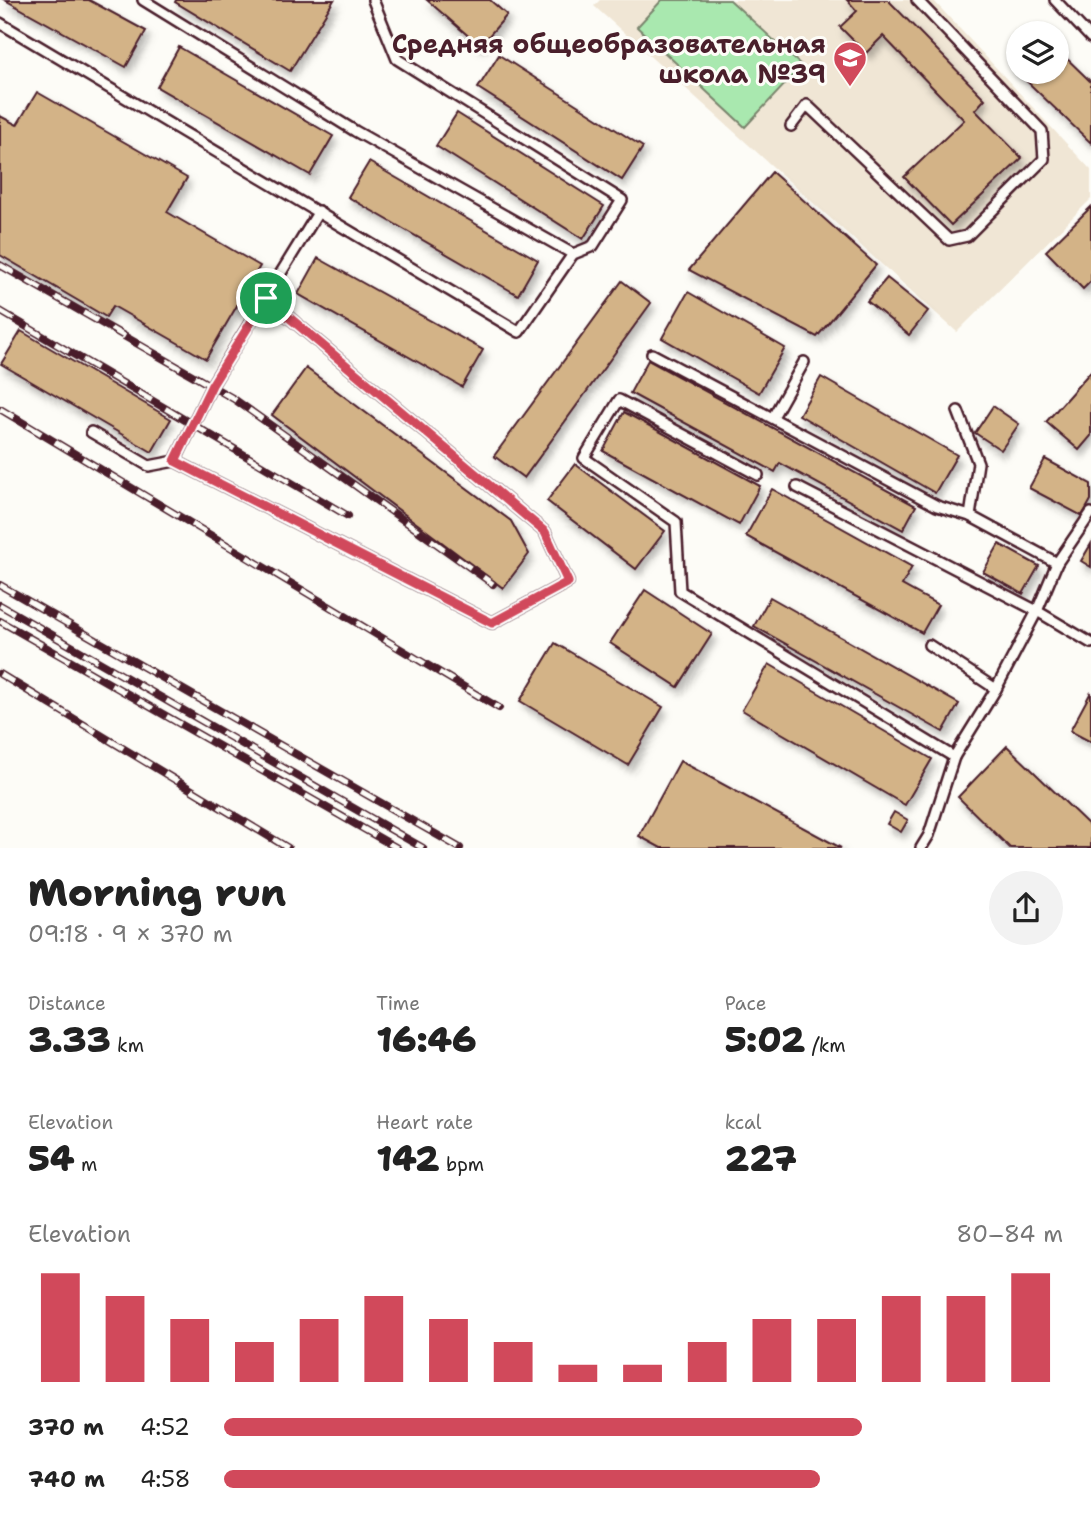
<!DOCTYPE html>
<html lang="en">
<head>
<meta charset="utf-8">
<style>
  body { margin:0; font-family:"Shantell Sans",sans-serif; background:#f2f2f2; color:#222; height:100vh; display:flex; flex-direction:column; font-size:26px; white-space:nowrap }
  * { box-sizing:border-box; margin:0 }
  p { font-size:23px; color:#767676 }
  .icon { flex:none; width:38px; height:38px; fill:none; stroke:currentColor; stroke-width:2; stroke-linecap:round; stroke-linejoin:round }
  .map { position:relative; height:848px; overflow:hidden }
  .details { display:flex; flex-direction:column; background:#fff; flex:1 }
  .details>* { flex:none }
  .buttons { position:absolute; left:1006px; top:21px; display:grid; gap:14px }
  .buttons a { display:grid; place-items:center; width:63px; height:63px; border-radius:50%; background:#fff; box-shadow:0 2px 5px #0004; font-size:35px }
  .pin { position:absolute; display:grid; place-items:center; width:60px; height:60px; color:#fff; margin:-30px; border:4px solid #fff; border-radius:50%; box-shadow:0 2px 7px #0007 }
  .round { display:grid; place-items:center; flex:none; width:74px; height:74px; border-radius:37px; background:#f2f2f2 }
  .summary { display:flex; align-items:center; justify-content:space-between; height:119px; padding:0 28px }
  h1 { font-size:38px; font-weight:800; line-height:52px }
  .metrics { display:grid; grid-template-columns:repeat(3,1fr); gap:10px; height:119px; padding:7px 28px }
  .metrics div { display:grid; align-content:center }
  .metrics b { font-size:35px; font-weight:800 }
  .metrics small { font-size:19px; font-weight:400 }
  .metrics p { font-size:19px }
  .chart { height:196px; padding:14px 28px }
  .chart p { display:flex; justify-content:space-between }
  .chart svg { width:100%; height:126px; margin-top:7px; stroke:#d1495b; stroke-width:6 }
  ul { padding:0 28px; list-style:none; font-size:23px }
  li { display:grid; grid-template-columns:112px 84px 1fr; align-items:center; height:52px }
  li i { height:18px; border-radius:9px; background:#d1495b }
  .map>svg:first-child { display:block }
  .built { fill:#f0e6d5 }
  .green { fill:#a9e8af; stroke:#7a846d; stroke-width:2 }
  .building { fill:#d3b387; stroke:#4a1f2b; stroke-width:2; filter:url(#shadow) }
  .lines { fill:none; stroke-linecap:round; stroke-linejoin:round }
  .service-casing { stroke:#4a1f2b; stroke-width:14 }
  .service { stroke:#fdfcf7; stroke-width:9 }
  .rail-casing { stroke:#4a1f2b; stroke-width:8 }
  .rail { stroke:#fdfcf7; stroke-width:5; stroke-dasharray:16; stroke-linecap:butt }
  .route-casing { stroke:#fff; stroke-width:14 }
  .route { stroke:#d1495b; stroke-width:9 }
  .labels { text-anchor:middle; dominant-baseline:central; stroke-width:6; stroke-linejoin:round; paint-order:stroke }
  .poi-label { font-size:26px; font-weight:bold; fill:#4a1f2b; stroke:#fdfcf7; text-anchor:end }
</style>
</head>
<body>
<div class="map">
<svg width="1091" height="848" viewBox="0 0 1091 848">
  <defs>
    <filter id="shadow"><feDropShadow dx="3.5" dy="6" stdDeviation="3.5" flood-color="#0004"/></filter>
  </defs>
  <rect width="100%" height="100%" fill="#fdfcf7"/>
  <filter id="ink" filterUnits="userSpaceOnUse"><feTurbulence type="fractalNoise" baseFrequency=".0143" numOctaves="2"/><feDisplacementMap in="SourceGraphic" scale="14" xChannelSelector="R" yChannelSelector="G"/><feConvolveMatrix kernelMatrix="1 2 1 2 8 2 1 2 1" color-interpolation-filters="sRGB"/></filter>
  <g filter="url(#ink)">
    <path class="built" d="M 600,0 L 933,0 L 1091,170 L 1091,199 L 957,332 L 594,6 Z"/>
    <path class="green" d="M 662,0 L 730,0 L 802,66 L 745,127 L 637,27 Z"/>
    <g class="building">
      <path d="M 5,0 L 89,0 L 146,31 L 126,67 Z"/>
      <path d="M 176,0 L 334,0 L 290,71 L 175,2 Z"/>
      <path d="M 427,0 L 490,0 L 507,15 L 480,46 Z"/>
      <path d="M 847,0 L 888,0 L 985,99 L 975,110 L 1022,158 L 951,225 L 904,177 L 964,120 L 883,36 L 866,53 L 840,27 L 857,11 Z"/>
      <path d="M 179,47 L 333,136 L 310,175 L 157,87 Z"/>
      <path d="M 1057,49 L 1091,82 L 1091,143 L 1013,68 L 1018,63 L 1018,72 L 1057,72 Z"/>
      <path d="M 499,55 L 643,147 L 622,180 L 478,88 Z"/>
      <path d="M 37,92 L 187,178 L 167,212 L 260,266 L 206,359 L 113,306 L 106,317 L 0,255 L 0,116 L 17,125 Z"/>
      <path d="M 457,113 L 604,206 L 583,239 L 436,146 Z"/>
      <path d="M 369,162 L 538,260 L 518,295 L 348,197 Z"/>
      <path d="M 772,172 L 876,265 L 817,337 L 689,270 Z"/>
      <path d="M 1091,207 L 1091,281 L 1083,289 L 1046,251 Z"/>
      <path d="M 318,258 L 483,350 L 462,387 L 298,294 Z"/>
      <path d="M 887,278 L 928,311 L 909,335 L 867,301 Z"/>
      <path d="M 622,281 L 651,303 L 524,478 L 494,456 Z"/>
      <path d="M 688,292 L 785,348 L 759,393 L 662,338 Z"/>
      <path d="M 21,331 L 171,419 L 152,452 L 1,364 Z"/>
      <path d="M 648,360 L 916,506 L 903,530 L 780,463 L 775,472 L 630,393 Z"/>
      <path d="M 306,368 L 511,521 L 529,554 L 503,588 L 272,415 Z"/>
      <path d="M 1091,371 L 1091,436 L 1079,450 L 1046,422 Z"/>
      <path d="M 821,377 L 957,455 L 935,493 L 799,415 Z"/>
      <path d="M 993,406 L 1019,424 L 1001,450 L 975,433 Z"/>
      <path d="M 624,412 L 760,486 L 739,525 L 603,451 Z"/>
      <path d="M 1045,459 L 1091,484 L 1091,500 L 1082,516 L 1029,488 Z"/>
      <path d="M 575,464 L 665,531 L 636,569 L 547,501 Z"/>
      <path d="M 772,489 L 912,567 L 902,585 L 938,605 L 922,633 L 746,536 Z"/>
      <path d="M 999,544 L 1039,566 L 1023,594 L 983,572 Z"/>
      <path d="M 1091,544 L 1091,567 L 1081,561 Z"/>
      <path d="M 645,590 L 712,634 L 678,687 L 610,643 Z"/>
      <path d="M 770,597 L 959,704 L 943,732 L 754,626 Z"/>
      <path d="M 555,643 L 663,707 L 628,765 L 520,701 Z"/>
      <path d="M 769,664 L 932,759 L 905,805 L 742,710 Z"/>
      <path d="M 1091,692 L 1091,742 L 1070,731 Z"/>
      <path d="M 1007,746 L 1091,827 L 1091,848 L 1010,848 L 958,797 Z"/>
      <path d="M 680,761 L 841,848 L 661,848 L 639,836 Z"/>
      <path d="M 894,812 L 908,820 L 901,832 L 887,824 Z"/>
    </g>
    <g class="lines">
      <g class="service-casing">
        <g id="service">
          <path d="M 143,0 L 355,131 L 573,254"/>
          <path d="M 1055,0 L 1091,38"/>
          <path d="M 0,23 L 519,332 L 573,254 L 593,246 L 622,200 L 397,59 L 373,0"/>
          <path d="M 791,126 L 807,105 L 949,240 L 967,236 L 1044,159 L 1042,131 L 917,0"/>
          <path d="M 652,354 L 937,506 L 970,516 L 1057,563"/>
          <path d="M 958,411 L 978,463 L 970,516"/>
          <path d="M 773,417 L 804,362"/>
          <path d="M 91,432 L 149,466 L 175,461 L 492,623 L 568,582 L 545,532 L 266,298"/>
          <path d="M 175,461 L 212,385 L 319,211"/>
          <path d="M 758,475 L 619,400 L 584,458 L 676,522 L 680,591 L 954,757 L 996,689 L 1037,611 L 1057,563 L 1091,513"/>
          <path d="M 797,487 L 1037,611 L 1091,643"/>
          <path d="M 929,645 L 996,689"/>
          <path d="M 921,848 L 929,835 L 954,757"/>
        </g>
      </g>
      <use href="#service" class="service"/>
      <g class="rail-casing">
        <g id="rail">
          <path d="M 0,265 L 234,399 L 493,584"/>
          <path d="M 0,311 L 348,516"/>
          <path d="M 0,409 L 499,708"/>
          <path d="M 0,585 L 460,848"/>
          <path d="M 0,605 L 423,848"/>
          <path d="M 0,621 L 397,848"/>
          <path d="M 0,674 L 288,848"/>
        </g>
      </g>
      <use href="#rail" class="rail"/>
    </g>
  </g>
  <g class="lines" filter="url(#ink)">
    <g class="route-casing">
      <path id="route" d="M 266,298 L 545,532 L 568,582 L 492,623 L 175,461 L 212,385 Z"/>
    </g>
    <use href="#route" class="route"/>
  </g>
  <defs>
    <g id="school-pin" transform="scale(1.75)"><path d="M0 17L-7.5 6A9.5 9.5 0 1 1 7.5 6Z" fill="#d1495b" stroke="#fdfcf7"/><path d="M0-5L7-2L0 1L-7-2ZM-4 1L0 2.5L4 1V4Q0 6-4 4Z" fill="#fff"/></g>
  </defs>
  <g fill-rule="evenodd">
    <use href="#school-pin" x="850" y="58"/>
  </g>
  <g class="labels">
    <g class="poi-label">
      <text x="826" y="43">Средняя общеобразовательная<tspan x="826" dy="30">школа №39</tspan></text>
    </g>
  </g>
</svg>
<div class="buttons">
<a><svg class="icon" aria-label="layers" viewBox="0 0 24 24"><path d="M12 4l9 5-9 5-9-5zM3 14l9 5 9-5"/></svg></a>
</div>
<div class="pin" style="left:266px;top:298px;background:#1e9e55"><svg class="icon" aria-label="arrive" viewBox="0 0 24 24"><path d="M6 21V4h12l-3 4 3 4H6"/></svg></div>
</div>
<section class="details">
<div class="summary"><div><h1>Morning run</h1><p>09:18 · 9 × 370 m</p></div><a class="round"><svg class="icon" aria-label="share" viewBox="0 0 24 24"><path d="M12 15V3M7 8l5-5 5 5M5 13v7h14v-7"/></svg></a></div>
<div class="metrics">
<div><p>Distance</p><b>3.33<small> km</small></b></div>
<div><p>Time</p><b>16:46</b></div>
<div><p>Pace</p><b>5:02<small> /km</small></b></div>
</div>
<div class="metrics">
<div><p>Elevation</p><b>54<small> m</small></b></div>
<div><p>Heart rate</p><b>142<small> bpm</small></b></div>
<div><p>kcal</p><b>227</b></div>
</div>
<div class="chart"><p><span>Elevation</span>80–84 m</p>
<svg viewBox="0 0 160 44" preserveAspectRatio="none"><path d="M5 44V6M15 44V14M25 44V22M35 44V30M45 44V22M55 44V14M65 44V22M75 44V30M85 44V38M95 44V38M105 44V30M115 44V22M125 44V22M135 44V14M145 44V14M155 44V6"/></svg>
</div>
<ul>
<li><b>370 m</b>4:52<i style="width:76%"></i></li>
<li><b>740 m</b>4:58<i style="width:71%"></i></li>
</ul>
</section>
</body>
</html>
